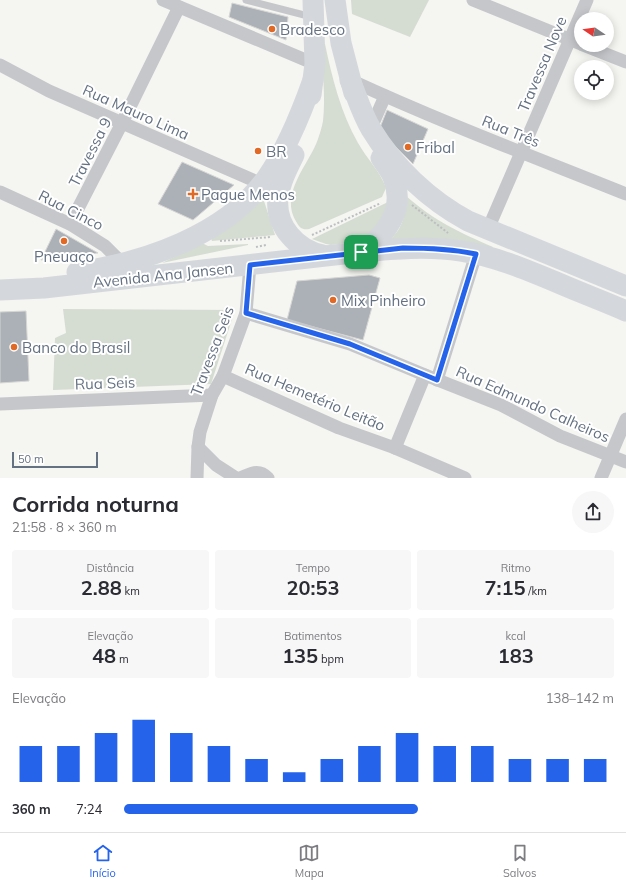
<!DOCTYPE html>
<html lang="pt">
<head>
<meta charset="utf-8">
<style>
  body { margin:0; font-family:Mulish,sans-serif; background:#f7f7f7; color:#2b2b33; height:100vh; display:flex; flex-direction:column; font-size:15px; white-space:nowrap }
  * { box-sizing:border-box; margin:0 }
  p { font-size:13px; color:#7c7c81 }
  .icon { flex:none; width:22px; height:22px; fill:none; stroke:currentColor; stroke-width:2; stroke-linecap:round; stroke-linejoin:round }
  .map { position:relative; height:478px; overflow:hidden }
  .details { display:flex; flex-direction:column; background:#fff; flex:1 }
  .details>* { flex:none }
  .needle { width:26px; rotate:283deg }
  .controls { position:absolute; left:574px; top:12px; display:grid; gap:8px }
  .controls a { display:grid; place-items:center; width:40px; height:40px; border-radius:50%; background:#fff; box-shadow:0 2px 10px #0003; font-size:20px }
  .scale { position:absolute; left:12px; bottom:10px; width:86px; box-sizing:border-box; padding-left:4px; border:2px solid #647182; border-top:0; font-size:11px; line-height:14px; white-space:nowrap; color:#647182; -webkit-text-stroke:3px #fff; paint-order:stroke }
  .pin { position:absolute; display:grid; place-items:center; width:34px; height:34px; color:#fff; margin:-17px; border-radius:8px; box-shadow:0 2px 6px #0006 }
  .round { display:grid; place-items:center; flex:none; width:42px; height:42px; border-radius:21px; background:#f7f7f7 }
  .summary { display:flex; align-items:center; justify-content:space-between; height:68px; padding:0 12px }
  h1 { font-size:22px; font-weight:700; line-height:30px }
  .metrics { display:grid; grid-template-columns:repeat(3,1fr); gap:6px; height:68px; padding:4px 12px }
  .metrics div { display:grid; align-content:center; border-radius:4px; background:#f7f7f7; text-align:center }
  .metrics b { font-size:20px; font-weight:700 }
  .metrics small { font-size:11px; font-weight:400 }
  .metrics p { font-size:11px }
  .chart { height:112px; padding:8px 12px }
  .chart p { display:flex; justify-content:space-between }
  .chart svg { width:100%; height:72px; margin-top:4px; stroke:#2563eb; stroke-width:6 }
  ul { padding:0 12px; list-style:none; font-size:13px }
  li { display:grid; grid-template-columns:64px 48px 1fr; align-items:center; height:30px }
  li i { height:10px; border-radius:5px; background:#2563eb }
  .menu { display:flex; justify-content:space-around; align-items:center; height:56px; border-top:1px solid #e1e1e2; background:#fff; font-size:11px; color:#7c7c81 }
  .menu a { display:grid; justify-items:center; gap:2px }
  .menu .current { color:#2563eb }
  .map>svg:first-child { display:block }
  .green { fill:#d5dcd2 }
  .building { fill:#abb1b7; stroke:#d6d6d4 }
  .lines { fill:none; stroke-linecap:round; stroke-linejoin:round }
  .path { stroke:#bcbec0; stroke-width:2; stroke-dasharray:2 2; stroke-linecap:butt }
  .service { stroke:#c5c7cb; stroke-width:7 }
  .minor { stroke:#c5c7cb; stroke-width:13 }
  .primary { stroke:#d4d8dc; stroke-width:21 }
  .route-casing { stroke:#fff; stroke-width:8 }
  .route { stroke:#2563eb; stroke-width:5 }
  .poi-dot { fill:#e16926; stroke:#fff; stroke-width:1.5 }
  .labels { text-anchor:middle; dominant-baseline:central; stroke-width:4; stroke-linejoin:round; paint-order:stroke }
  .poi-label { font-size:15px; fill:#647182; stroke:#fff; text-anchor:start }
  .street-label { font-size:15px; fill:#647182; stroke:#fff }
</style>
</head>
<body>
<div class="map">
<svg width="626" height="478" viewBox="0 0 626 478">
  <rect width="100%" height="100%" fill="#f5f5f1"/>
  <g class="green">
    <path d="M 351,0 L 429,0 L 410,37 L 352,14 Z"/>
    <path d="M 321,44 L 325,44 C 332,78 341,113 358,143 C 367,159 380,171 386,188 L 382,197 L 309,229 C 302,230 300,228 297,223 C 278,194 309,165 318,139 C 320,133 322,127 323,121 C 326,96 322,69 321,44 Z"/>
    <path d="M 406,196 C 435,221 458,232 493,247 L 491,250 L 389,241 C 404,227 405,215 406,196 Z"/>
    <path d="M 262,200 L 264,201 L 275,235 L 212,241 L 211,238 L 248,212 Z"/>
    <path d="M 388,202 L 381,223 L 363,239 L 356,242 L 331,245 L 326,244 L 312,239 Z"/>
    <path d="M 202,243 L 208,246 L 248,244 L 248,245 L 162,263 Z"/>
    <path d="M 63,309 L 235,310 L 211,384 L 53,390 L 55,338 L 66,333 Z"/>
  </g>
  <g class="building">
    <path d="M 232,3 L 288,17 L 286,40 L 229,17 Z"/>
    <path d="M 387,110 L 428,129 L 413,164 L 379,130 Z"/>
    <path d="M 182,162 L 234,185 L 193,220 L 158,204 Z"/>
    <path d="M 56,229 L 98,253 L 41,260 Z"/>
    <path d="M 369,275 L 380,278 L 363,340 L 287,320 L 297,281 Z"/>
    <path d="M 26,311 L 29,381 L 0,383 L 0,312 Z"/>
  </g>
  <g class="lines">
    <g class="path">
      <path d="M 412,205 L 448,233"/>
      <path d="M 312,235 L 381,203"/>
      <path d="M 220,241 L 271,237"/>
      <path d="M 256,247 L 266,245"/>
    </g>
    <path class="service" d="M 246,0 L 312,17"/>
    <g class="minor">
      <path d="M 163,0 L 315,64"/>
      <path d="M 473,0 L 581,44"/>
      <path d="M 583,45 L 626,62"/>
      <path d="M 0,65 L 49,91 L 262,184"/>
      <path d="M 350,80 C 441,122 534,157 626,194"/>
      <path d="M 371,128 L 385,96"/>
      <path d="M 0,192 L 70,224 L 105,246 L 122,263"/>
      <path d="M 70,224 L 122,123 L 179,7"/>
      <path d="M 488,229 L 587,0"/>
      <path d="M 246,313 L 350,344 L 425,375 L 501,405 L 560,436 L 626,462"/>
      <path d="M 223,376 L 339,428 L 395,448 L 465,478"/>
      <path d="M 437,380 L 476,254"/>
      <path d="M 0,404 L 212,395"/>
      <path d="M 198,447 L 216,465 L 236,478"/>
      <path d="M 395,448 L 425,375"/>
      <path d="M 197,478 L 198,447 L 200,432 L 212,395 L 223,376 L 246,313 L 250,265"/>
      <path d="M 240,478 C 251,474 258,468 268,478"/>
      <path d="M 601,478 L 626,419"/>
    </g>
    <g class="primary">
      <path d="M 335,0 L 341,43 L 354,93"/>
      <path d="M 350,80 C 357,97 362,114 371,129 C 394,167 429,200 468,221 L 626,286"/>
      <path d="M 311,95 L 315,64 L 313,0"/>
      <path d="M 294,155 C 287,169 280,183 278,198 C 275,226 297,250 323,255"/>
      <path d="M 361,252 C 387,235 406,209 393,177 C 390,170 385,164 381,158"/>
      <path d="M 77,272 C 144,263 225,235 266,179 C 287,149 301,114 313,80"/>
      <path d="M 0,290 L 44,288 L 361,252 C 394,249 427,246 461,251 C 494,256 525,269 556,282 C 579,292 603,301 626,311"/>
    </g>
  </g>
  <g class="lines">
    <g class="route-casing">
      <path id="route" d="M 403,248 C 428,248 452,249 476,254 L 437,380 L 350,344 L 246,313 L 250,265 Z"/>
    </g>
    <use href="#route" class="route"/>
  </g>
  <g class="poi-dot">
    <circle cx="272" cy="29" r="4"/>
    <circle cx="408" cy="147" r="4"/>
    <circle cx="258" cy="151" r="4"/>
    <path d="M191 188h4v4h4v4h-4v4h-4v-4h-4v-4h4z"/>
    <circle cx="64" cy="241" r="4"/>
    <circle cx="333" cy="300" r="4"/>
    <circle cx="14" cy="347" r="4"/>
  </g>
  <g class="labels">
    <g class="poi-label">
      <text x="280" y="29">Bradesco</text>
      <text x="416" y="147">Fribal</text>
      <text x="266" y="151">BR</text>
      <text x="201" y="194">Pague Menos</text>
      <text x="64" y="256" text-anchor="middle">Pneuaço</text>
      <text x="341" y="300">Mix Pinheiro</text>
      <text x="22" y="347">Banco do Brasil</text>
    </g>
    <g class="street-label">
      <text transform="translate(542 64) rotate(-67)">Travessa Nove</text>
      <text transform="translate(136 112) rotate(24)">Rua Mauro Lima</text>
      <text transform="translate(511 131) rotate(22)">Rua Três</text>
      <text transform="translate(90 152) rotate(-63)">Travessa 9</text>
      <text transform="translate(71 210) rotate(27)">Rua Cinco</text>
      <text transform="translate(163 275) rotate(-6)">Avenida Ana Jansen</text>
      <text transform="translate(212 351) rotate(-69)">Travessa Seis</text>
      <text transform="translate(105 383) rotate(-2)">Rua Seis</text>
      <text transform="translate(315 397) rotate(23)">Rua Hemetério Leitão</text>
      <text transform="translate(533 404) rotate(24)">Rua Edmundo Calheiros</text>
    </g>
  </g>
</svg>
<div class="controls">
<a><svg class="needle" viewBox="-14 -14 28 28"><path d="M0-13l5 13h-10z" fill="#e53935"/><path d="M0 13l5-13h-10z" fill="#7c7c81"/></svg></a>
<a><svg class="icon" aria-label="locate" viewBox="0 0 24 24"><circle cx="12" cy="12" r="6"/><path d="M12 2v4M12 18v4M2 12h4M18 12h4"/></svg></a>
</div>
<div class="scale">50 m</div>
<div class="pin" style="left:361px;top:252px;background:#1e9e55"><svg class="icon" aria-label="arrive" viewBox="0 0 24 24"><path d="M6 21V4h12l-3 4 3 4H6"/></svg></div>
</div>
<section class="details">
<div class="summary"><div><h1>Corrida noturna</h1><p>21:58 · 8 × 360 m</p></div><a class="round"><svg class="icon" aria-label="share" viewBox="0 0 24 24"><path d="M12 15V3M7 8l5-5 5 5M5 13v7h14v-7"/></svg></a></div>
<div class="metrics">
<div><p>Distância</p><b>2.88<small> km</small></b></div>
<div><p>Tempo</p><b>20:53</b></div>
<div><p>Ritmo</p><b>7:15<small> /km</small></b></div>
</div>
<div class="metrics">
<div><p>Elevação</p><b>48<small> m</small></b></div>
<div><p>Batimentos</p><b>135<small> bpm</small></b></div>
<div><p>kcal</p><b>183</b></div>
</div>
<div class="chart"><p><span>Elevação</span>138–142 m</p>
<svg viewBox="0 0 160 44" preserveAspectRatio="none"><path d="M5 44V22M15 44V22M25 44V14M35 44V6M45 44V14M55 44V22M65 44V30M75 44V38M85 44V30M95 44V22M105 44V14M115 44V22M125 44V22M135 44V30M145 44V30M155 44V30"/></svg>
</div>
<ul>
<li><b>360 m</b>7:24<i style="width:60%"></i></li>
</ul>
</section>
<nav class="menu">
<a class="current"><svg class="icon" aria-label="home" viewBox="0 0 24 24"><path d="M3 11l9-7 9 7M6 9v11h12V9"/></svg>Início</a>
<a><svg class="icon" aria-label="map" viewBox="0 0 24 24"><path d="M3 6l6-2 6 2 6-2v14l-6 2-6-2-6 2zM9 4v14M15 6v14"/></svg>Mapa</a>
<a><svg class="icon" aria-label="saved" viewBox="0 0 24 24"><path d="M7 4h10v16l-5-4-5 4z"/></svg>Salvos</a>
</nav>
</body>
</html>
